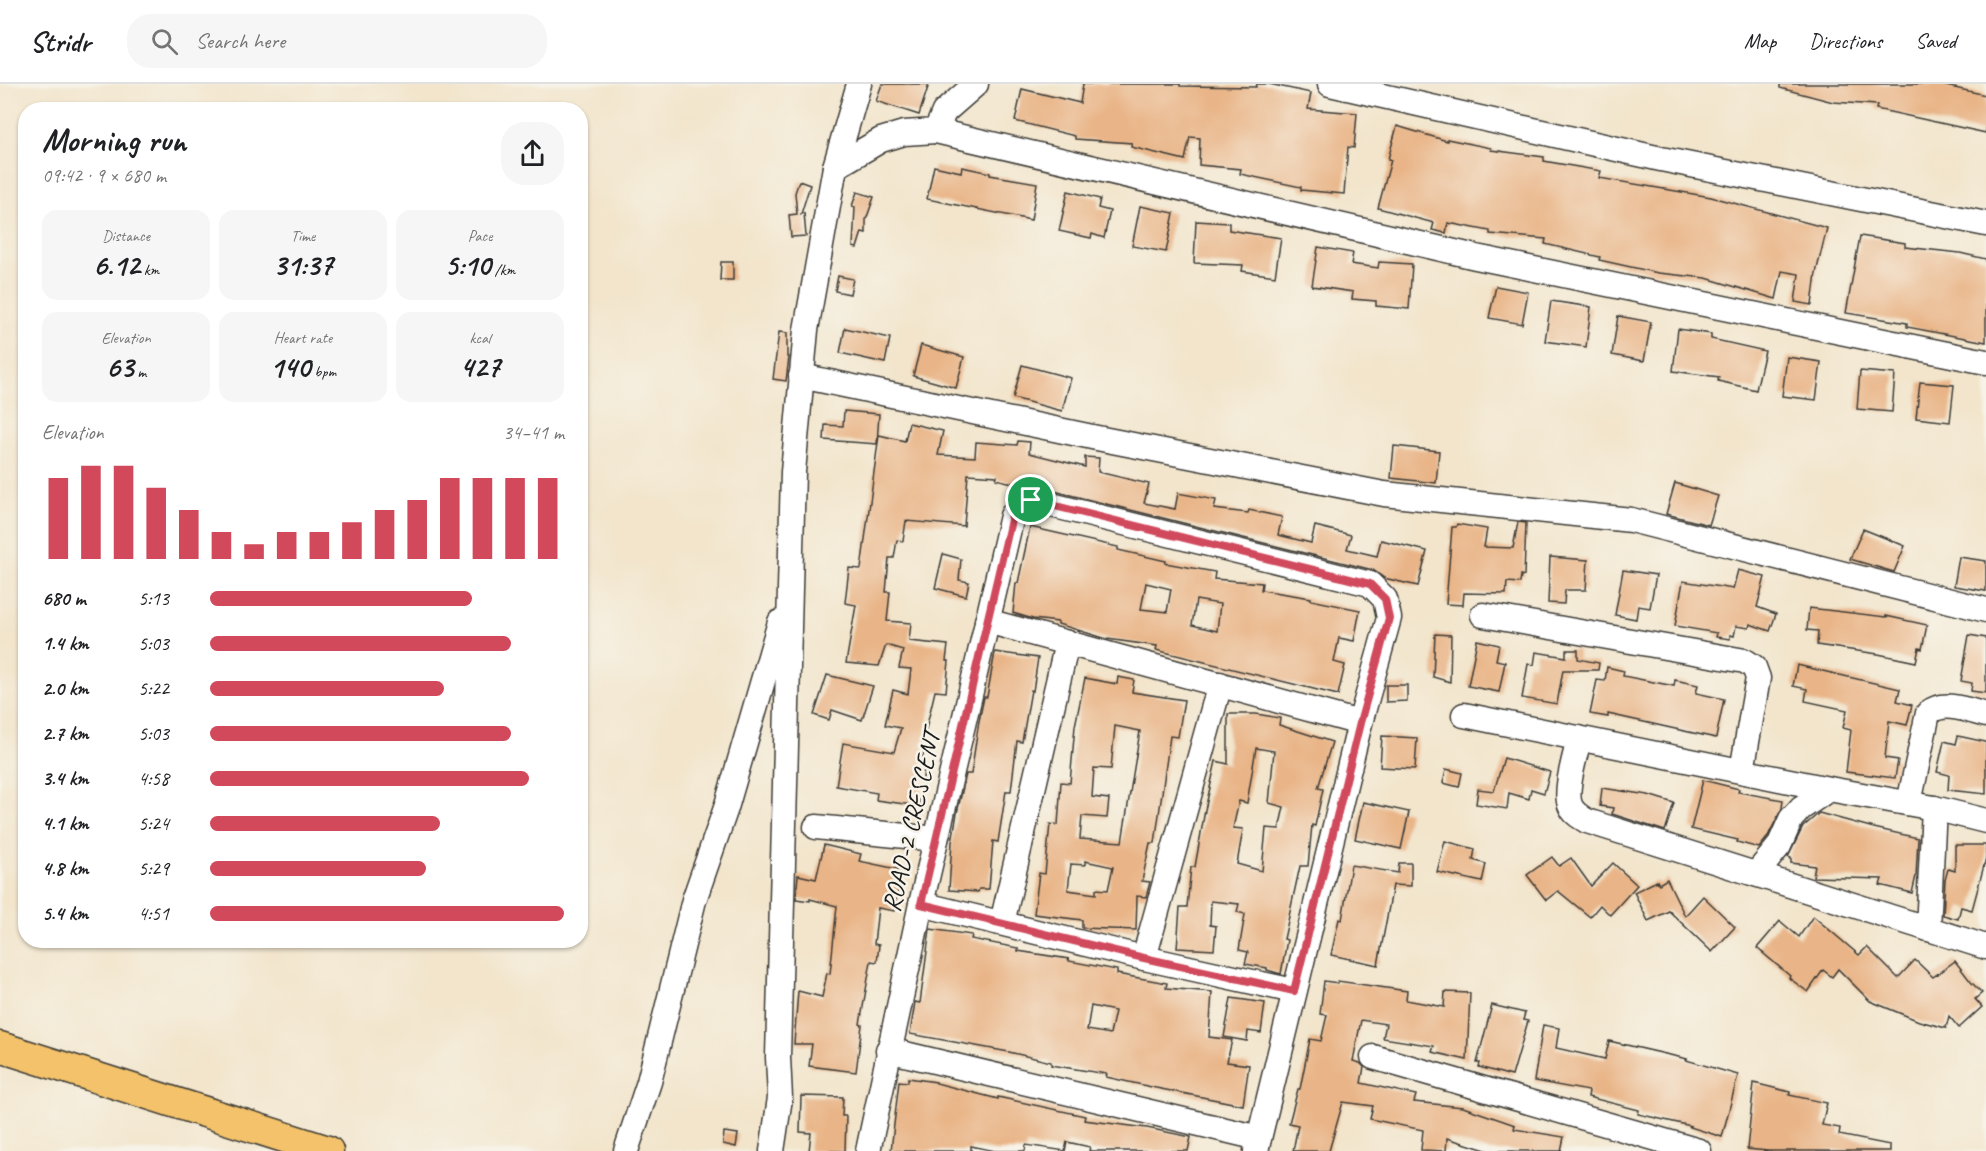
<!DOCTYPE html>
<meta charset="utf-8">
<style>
body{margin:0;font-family:Caveat,sans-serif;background:#f6f6f6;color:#202124;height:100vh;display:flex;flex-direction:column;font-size:22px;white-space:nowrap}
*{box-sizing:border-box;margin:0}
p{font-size:20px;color:#757577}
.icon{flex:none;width:33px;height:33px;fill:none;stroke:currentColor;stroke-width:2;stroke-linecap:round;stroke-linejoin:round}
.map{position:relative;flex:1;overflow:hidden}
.sheet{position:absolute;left:18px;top:18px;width:570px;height:846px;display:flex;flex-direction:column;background:#fff;border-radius:24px;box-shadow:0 2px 4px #0004}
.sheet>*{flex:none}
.pin{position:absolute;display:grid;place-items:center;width:51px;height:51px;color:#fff;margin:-26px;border:3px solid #fff;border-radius:50%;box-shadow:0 2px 6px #0007}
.round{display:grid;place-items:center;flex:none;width:63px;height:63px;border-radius:24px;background:#f6f6f6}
.headline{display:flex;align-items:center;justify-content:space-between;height:102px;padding:0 24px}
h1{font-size:33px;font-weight:700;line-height:45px}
.stats{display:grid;grid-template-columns:repeat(3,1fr);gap:9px;height:102px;padding:6px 24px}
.stats div{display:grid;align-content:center;border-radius:15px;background:#f6f6f6;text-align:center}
.stats b{font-size:30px;font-weight:700}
.stats small{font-size:16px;font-weight:400}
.stats p{font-size:16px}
.chart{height:168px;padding:12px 24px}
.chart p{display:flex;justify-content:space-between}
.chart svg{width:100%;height:108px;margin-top:6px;stroke:#d1495b;stroke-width:6}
ul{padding:0 24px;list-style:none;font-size:20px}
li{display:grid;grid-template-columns:96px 72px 1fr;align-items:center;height:45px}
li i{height:15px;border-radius:8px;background:#d1495b}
header{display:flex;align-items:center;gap:36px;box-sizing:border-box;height:84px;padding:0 30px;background:#fff;border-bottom:2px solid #e0e0e0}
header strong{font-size:28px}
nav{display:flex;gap:33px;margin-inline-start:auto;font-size:21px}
.search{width:420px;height:54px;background:#f6f6f6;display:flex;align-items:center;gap:15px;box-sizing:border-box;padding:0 21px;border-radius:24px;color:#757577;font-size:22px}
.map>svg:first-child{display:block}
.building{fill:#e9b588;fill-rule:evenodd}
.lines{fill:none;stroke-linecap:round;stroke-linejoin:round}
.minor-casing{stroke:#3c3a36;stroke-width:27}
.major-casing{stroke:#3c3a36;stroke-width:33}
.minor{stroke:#fff;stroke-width:24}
.major{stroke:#f3c26a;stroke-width:30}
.route-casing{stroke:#fff;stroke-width:12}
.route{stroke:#d1495b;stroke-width:8}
.labels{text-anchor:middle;stroke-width:5;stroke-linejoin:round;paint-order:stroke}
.street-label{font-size:26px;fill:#1c1c1c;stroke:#f7f3e8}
</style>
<header>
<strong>Stridr</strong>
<div class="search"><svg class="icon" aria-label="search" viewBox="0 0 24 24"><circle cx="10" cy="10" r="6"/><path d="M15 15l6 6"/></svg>Search here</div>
<nav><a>Map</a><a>Directions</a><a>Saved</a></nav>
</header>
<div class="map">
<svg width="1986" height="1067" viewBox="0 0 1986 1067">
<rect width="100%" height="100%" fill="#f7f3e8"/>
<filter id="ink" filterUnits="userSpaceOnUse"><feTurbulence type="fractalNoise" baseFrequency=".0167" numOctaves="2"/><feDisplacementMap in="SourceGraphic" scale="12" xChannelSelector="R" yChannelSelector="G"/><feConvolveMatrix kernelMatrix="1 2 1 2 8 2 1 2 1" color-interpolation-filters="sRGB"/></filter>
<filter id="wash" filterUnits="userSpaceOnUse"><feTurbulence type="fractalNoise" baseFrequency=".008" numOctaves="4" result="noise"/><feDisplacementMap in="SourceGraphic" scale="24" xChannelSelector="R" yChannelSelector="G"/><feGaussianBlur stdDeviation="1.35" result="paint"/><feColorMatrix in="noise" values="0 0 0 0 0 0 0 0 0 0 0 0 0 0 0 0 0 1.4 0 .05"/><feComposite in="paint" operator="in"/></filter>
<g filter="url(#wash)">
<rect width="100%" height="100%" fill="#f2e5cc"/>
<g id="blocks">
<g class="building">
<path d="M882,0H929L919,31L876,17Z"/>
<path d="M1083,0H1180V2L1256,3L1257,0H1269L1311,9L1308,25L1357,29L1354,64L1348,63L1344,110L1301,106V103L1240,90L1241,85L1199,81L1200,54L1190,53L1185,76L1131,63L1132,59L1075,55V52L1015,37L1022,5L1080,19Z"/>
<path d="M1780,0H1937L1986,11V49L1876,25L1877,21L1833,18L1780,4Z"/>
<path d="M1397,42L1447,57V55L1491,64V66L1544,73V77L1601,87L1599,94L1711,113L1827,144L1816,189L1812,221L1795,218L1799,190L1782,187L1776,215L1706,194L1658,189L1599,176L1600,173L1545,160L1546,155L1490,150V147L1448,139L1446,149L1432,146L1434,139L1378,124L1391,76L1388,75Z"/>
<path d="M934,82L961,88L962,83L990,89V91L1037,99L1031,136L927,115Z"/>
<path d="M799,97L810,101L801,130L804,129L806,152L791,153L789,131L797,130L795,109Z"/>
<path d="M1068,107L1100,115L1098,124L1110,127L1104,154L1092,150L1091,154L1059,147Z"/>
<path d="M857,108L874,113L866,136V149L862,148L857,164L853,163L855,123L852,122Z"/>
<path d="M1140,122L1174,129L1166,168L1132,162Z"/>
<path d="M1196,137L1229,139V146L1281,154L1275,192L1242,187L1243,181L1194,179Z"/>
<path d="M1860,152L1905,159V163L1960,169L1986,175V258L1907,243V239L1846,229Z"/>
<path d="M1318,163L1353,169L1351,180L1378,184L1379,178L1412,180L1409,225L1376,222V217L1352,215L1353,208L1312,202Z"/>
<path d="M721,178H733V196H720Z"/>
<path d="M838,192L853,195L850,210L835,207Z"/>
<path d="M1496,202L1528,208L1522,240L1489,234Z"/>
<path d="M1551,217L1591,223L1586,263L1545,257Z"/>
<path d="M1618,232L1651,238L1644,277L1612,271Z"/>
<path d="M845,244L890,254L885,279L840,269Z"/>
<path d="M1678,245L1711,250V255L1765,267L1756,306L1718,297L1719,293L1673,287Z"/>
<path d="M779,248L787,249V273H789L786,297L773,295Z"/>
<path d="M921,261L964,273L956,304L913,292Z"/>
<path d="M1787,273L1821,278L1816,316L1782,312Z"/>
<path d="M1022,281L1071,294L1062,327L1013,314Z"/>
<path d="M1860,287L1895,290L1892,328L1857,325Z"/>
<path d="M1920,298L1954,301L1950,338L1916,334Z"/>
<path d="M844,327L879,330L877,360L824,356L825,341L843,342Z"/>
<path d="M909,339L943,347L938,371L975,373L976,358L1017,361L1018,357L1030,358L1029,369L1085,383V373L1099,374L1098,388L1149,400L1144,419L1175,425L1178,409L1216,416L1214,425L1248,429L1249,426L1282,433L1278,451L1311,459L1315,442L1351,451L1347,465L1377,472L1381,456L1427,467L1418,502L1384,494L1373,486L1034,402L1028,403L996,395L997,392L968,390L964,442L906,437L903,457L897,456L894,474H889L886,508H890L887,537L911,539L909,557L948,561L946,577H949L946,608L935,607L922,662L926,663L921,678L925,679L919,722L876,716L877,709L836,702L843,659L894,668L901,644L885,641L893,606L908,610L911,585L899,584L903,566L886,561L879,582L846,579L856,521L845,519L849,484L861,485L879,351L905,357Z"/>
<path d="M1394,362L1439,367L1436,399L1391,394Z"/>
<path d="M1675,399L1718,412L1709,441L1666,430Z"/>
<path d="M1518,438L1526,439L1524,492L1521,491L1520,499L1507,498L1506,510L1464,509L1463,521L1446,520L1452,443H1456L1457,440L1487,445L1484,463L1513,464Z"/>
<path d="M1030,443L1118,463V466L1166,477L1165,479L1215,488L1214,495L1262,499L1261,506L1311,514V516L1360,526L1354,557L1339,554L1334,578L1345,581L1338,611L1156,566L1157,562L1107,555L1058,540V538L1033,535L1013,529L1016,499H1018ZM1146,499L1171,505L1167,528L1141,525ZM1196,516L1220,520L1217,547L1192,541Z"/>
<path d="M1863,445L1905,462L1894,488L1850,475Z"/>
<path d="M943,470L961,475L959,496L969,498L966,512L935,504Z"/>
<path d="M1550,473L1588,476L1586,506H1565L1564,520L1548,519Z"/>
<path d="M1959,473L1986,477V507L1954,502Z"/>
<path d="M1623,486L1656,491L1650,524L1638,522L1636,535L1615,531Z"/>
<path d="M1738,486L1765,493L1757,523L1776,530L1770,547L1750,540L1749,544L1736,542L1734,552L1730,551V555L1716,553L1717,549L1675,542L1683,497L1733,505Z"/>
<path d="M1809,524L1886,533V532L1927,541L1922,565L1919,564L1916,578L1878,570L1817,561L1818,547L1807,546Z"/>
<path d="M1435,550L1451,551L1450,598L1433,593Z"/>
<path d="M1969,551L1986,554V609L1971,607L1972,599L1961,597Z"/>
<path d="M1477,556L1499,561L1496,576L1505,578L1499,608L1468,602Z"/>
<path d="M1566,566H1578V575L1599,579L1598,586H1563L1557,620L1522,614L1528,580L1534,581L1536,568L1566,573Z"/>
<path d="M995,568L1038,574L1033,607L1031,606L1022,658L1017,657L1011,707H1006L998,758L993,757L989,805H979L978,808L949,806L952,758L957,729L966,690H971L979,637L984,613H987Z"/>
<path d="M1797,581L1900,605L1897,617L1912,621L1907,641L1889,637L1885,674L1898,676L1895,694L1846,688L1851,646L1843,644L1847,626L1805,617L1807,605L1793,602Z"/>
<path d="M1607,583L1624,587L1623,592L1674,602L1675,596L1698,601L1696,609L1724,615L1716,654L1608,630V633L1590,630L1597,596L1605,597Z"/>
<path d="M827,591L873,602L862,636L832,626L829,636L814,631Z"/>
<path d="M1118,593L1134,596L1132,608L1184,616L1178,653L1170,652L1155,759H1150L1142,797L1150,798L1146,813L1137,812L1136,846L1082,844V836L1034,830L1039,789L1045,790L1050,740L1058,741L1061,698L1070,699L1075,642L1085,594L1117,600ZM1115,642L1140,647L1122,758L1080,755L1082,732L1107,734L1109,715L1092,713L1094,684L1111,685ZM1085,777L1113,783L1108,806L1096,805V810L1068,806L1071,780L1085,781Z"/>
<path d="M1386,601H1407V617L1386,618Z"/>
<path d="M1228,630H1256L1280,634L1279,641L1332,658L1318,704L1323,705L1315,742L1312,741L1308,782H1300L1284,855L1287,856L1281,890L1267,886V884L1245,880L1248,868L1239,866L1245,830L1237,828L1239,820L1211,817L1210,841L1216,842L1214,866L1177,864L1180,823H1187L1191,783H1195L1205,726L1216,677L1228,680ZM1256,664L1274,667L1269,719L1284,723L1279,745L1266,744L1262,787L1237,780L1243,745L1233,744L1239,717L1247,719Z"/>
<path d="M1382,652L1417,654L1415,685L1380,683Z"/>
<path d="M1958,652L1986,658V710L1948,706L1949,691L1937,688L1944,657L1956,660Z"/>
<path d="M1504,674L1550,688L1544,709L1531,705L1529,715L1509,709L1507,725L1476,720L1478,705L1494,707Z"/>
<path d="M1446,685L1462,689L1459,703L1443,699Z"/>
<path d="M1703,696L1739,705L1738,708L1783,716L1782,724L1767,754L1759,764L1737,758L1738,756L1691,745Z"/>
<path d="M1602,704L1648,711L1674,719L1665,747L1612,730L1613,724L1600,722Z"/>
<path d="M1363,718L1409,728L1401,765L1355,755Z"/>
<path d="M1819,729L1874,744L1918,754L1916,792L1912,809L1880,801L1882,795L1813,793L1815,782L1791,779V774L1788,773L1803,743Z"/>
<path d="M1445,757L1475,765L1473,776L1486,780L1482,798L1437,788Z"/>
<path d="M824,761L861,770L859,777L902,786L894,827L878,824L874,860L879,861L877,878L871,877L860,940L862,941L856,988L809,982L812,960H794L798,907L822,913L827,889L830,890L837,822L810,815V817L796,815L798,791L816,795Z"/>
<path d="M1955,761H1986V774L1972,826L1961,823L1958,835L1943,831L1945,796L1948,785L1955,787Z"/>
<path d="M1552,773L1559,782L1571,774L1591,802L1613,779L1637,801L1610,831L1600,821L1590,833L1558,807L1546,816L1527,791Z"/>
<path d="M1399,779H1411V802L1393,801L1378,881L1331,871L1339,835L1342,836L1351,781L1398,789Z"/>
<path d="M1667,795L1685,832L1703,812L1735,843L1712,868L1669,827L1648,837L1634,808L1657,797L1659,800Z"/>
<path d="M1813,832L1859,871L1867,863L1898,894L1915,876L1933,893L1955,877L1971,898L1982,909L1975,915L1982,923L1959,944L1949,932L1946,944L1919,937L1870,917L1838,885L1832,893L1823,886L1808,908L1789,894L1790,892L1757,864L1780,837L1799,853Z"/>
<path d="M930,845L972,851L971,855L1018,864V867L1069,875V877L1117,886V890L1167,899L1166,904L1212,908L1209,953L1232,956L1227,978L1249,981L1243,1021L1156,1004L1106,993L1107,990L1051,981V978L1009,968L910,950L915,918L920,919ZM1091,922L1115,927L1110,950L1087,946Z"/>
<path d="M1324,897L1338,899V897L1407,907L1406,916L1444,923L1445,908L1470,909L1467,976L1432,968L1434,962L1383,954L1386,940L1361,936L1353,977L1360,979L1364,983L1361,999L1416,1011L1414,1018L1463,1023L1515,1041L1514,1045L1564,1053L1561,1067H1489L1447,1054L1446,1067L1421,1066L1423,1046L1370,1035L1373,1022L1343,1018L1329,1067H1293L1298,1041L1289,1039L1298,1005H1300L1310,955L1321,957L1327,931L1320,930Z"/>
<path d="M1231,914L1265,919L1261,949L1248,947L1247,957L1224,953Z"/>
<path d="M1492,921L1525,929L1523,936L1528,937L1512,992L1479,983L1480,979H1477Z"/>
<path d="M1543,941L1559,944L1556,964L1605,975L1609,957L1687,975L1686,976L1738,991L1722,1053L1690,1043L1691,1042L1638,1030L1639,1026L1588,1013L1589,1007L1534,997Z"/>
<path d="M908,994L936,998V999L998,1015V1013L1085,1032L1084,1036L1147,1044L1191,1053L1188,1067H1089L1090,1063L1067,1058L1065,1067L1026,1061L1025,1067H995L971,1062V1067H891L899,997L908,998Z"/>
<path d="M1754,999L1790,1008L1789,1011L1827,1019L1822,1041L1840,1044L1839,1051L1890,1061V1067H1768L1747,1065Z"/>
<path d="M801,1012L843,1013L842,1032H846L845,1067H809L811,1049L800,1048Z"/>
<path d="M724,1048L738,1050L736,1063L723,1060Z"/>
</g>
</g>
</g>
<g filter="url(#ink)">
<use href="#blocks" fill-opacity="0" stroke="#3c3a36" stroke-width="1.5"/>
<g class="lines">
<g class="minor-casing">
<g id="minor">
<path d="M1330,0L1661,75L1986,140"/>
<path d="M936,47L1476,173L1986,278"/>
<path d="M835,83L881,56L904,49L936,47L944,28L976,0"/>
<path d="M801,292L1097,354L1384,410L1631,436L1986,526"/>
<path d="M1483,531L1745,577L1754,583L1758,594L1742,687"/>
<path d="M987,537L1360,639"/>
<path d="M1464,631L1829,705L1934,724L1986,737"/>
<path d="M1579,654C1576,671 1564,705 1570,721C1573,729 1580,733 1587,737L1986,863"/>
<path d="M1909,719L1928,629C1944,616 1967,626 1986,631"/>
<path d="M816,743L936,755"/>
<path d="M1756,790L1779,762L1791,735L1801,724L1829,705"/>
<path d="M921,820L1144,874L1294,907"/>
<path d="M1002,839L1067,559"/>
<path d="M1928,845L1934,724"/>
<path d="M1144,874L1220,600"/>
<path d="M888,966L1259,1054"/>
<path d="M1373,973L1699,1067"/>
<path d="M626,1067L649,998L694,816L726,724L780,538"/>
<path d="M772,1067L780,1014L778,973L793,388L806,246L835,83L859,0"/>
<path d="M868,1067L921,820L1012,432L1018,422L1031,416L1370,500L1385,515L1389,534L1360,639L1256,1067"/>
</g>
</g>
<g class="major-casing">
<path id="major" d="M0,963L328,1067"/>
</g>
<use href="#minor" class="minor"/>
<use href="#major" class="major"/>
</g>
</g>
<g class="lines" filter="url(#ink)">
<g class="route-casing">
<path id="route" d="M1031,416L1370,500L1385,515L1389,534L1360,639L1294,907L1144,874L921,820L1012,432L1018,422Z"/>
</g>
<use href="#route" class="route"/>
</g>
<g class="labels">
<g class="street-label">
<text transform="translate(911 737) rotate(-77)" y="9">ROAD-2 CRESCENT</text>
</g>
</g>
</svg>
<div class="pin" style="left:1031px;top:416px;background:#1e9e55"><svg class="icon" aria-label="arrive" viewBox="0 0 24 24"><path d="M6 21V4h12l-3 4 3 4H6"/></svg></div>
<section class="sheet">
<div class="headline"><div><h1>Morning run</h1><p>09:42 · 9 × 680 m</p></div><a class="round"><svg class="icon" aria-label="share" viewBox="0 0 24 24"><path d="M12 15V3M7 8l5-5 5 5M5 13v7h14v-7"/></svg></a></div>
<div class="stats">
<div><p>Distance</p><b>6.12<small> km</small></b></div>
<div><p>Time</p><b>31:37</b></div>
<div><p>Pace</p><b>5:10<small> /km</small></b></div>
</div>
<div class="stats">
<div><p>Elevation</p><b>63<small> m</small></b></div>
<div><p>Heart rate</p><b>140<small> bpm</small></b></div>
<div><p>kcal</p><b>427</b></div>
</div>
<div class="chart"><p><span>Elevation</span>34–41 m</p>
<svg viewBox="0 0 160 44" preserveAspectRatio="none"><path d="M5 44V11M15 44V6M25 44V6M35 44V15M45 44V24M55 44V33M65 44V38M75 44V33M85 44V33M95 44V29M105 44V24M115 44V20M125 44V11M135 44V11M145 44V11M155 44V11"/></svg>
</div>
<ul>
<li><b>680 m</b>5:13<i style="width:74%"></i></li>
<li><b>1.4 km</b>5:03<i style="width:85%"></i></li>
<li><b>2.0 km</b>5:22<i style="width:66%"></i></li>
<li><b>2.7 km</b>5:03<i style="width:85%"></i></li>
<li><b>3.4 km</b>4:58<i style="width:90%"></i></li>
<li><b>4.1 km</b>5:24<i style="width:65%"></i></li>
<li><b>4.8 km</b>5:29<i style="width:61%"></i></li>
<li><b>5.4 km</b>4:51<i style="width:100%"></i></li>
</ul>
</section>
</div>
